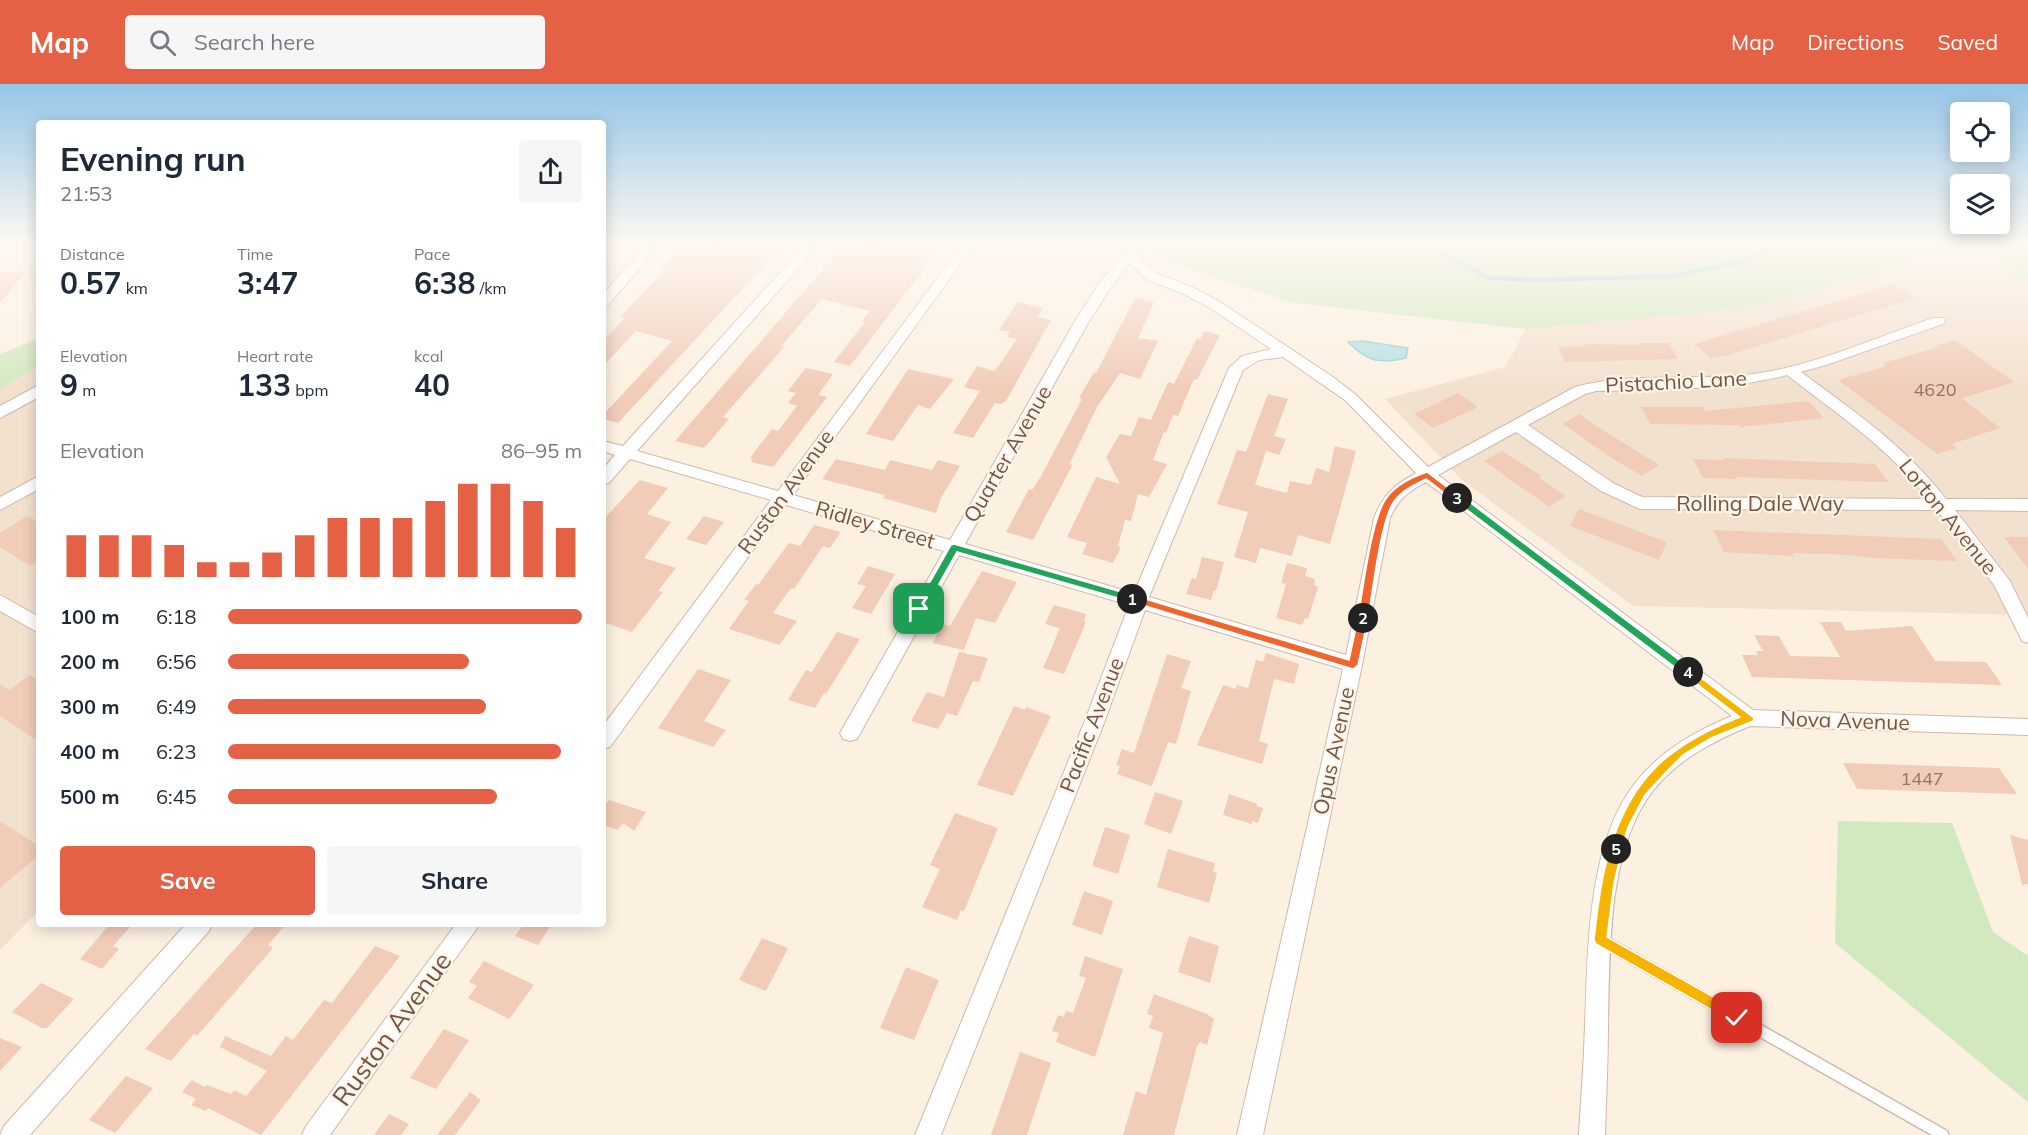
<!DOCTYPE html>
<meta charset="utf-8">
<style>
body{margin:0;font-family:Mulish,sans-serif;background:#f6f6f7;color:#1f2937;height:100vh;display:flex;flex-direction:column;font-size:22px;white-space:nowrap}
*{box-sizing:border-box;margin:0}
p{font-size:20px;color:#747a83}
.icon{flex:none;width:33px;height:33px;fill:none;stroke:currentColor;stroke-width:2;stroke-linecap:round;stroke-linejoin:round}
.map{position:relative;flex:1;overflow:hidden}
.sheet{position:absolute;left:36px;top:36px;width:570px;height:807px;display:flex;flex-direction:column;background:#fff;border-radius:6px;box-shadow:0 3px 15px #0003}
.sheet>*{flex:none}
.fabs{position:absolute;left:1950px;top:18px;display:grid;gap:12px}
.fabs a{display:grid;place-items:center;width:60px;height:60px;border-radius:6px;background:#fff;box-shadow:0 3px 15px #0003;font-size:30px}
.pin{position:absolute;display:grid;place-items:center;width:51px;height:51px;color:#fff;margin:-26px;border-radius:12px;box-shadow:0 3px 9px #0006}
.km{position:absolute;width:30px;height:30px;margin:-15px;border-radius:50%;background:#222;color:#fff;font-size:16px;line-height:30px;text-align:center}
.round{display:grid;place-items:center;flex:none;width:63px;height:63px;border-radius:6px;background:#f6f6f7}
.headline{display:flex;align-items:center;justify-content:space-between;height:102px;padding:0 24px}
h1{font-size:33px;font-weight:700;line-height:45px}
.figures{display:grid;grid-template-columns:repeat(3,1fr);gap:9px;height:102px;padding:6px 24px}
.figures div{display:grid;align-content:center}
.figures b{font-size:30px;font-weight:700}
.figures small{font-size:16px;font-weight:400}
.figures p{font-size:16px}
.chart{height:168px;padding:12px 24px}
.chart p{display:flex;justify-content:space-between}
.chart svg{width:100%;height:108px;margin-top:6px;stroke:#e56146;stroke-width:6}
.button{display:flex;gap:12px;margin-top:auto;padding:12px 24px}
.button a{flex:1;height:69px;border-radius:6px;background:#e56146;color:#fff;font-size:24px;font-weight:700;line-height:69px;text-align:center}
.button a+a{background:#f6f6f7;color:#1f2937}
ul{padding:0 24px;list-style:none;font-size:20px}
li{display:grid;grid-template-columns:96px 72px 1fr;align-items:center;height:45px}
li i{height:15px;border-radius:8px;background:#e56146}
header{display:flex;align-items:center;gap:36px;box-sizing:border-box;height:84px;padding:0 30px;background:#e56146;color:#fff}
header strong{font-size:28px}
nav{display:flex;gap:33px;margin-inline-start:auto;font-size:21px}
.search{width:420px;height:54px;background:#f6f6f7;display:flex;align-items:center;gap:15px;box-sizing:border-box;padding:0 21px;border-radius:6px;color:#747a83;font-size:22px}
.map>svg:first-child{display:block}
.residential{fill:#f3e1cf}
.green{fill:#d2e9c0}
.water{fill:#b6e0e5;stroke:#9cd0d6;stroke-width:1.5}
.lines{fill:none;stroke-linecap:round;stroke-linejoin:round}
.stream{stroke:#9cd0d6;stroke-width:4.5}
.building{fill:#f1ccb9}
.service-casing{stroke:#cfb9ab;stroke-width:14}
.minor-casing{stroke:#cfb9ab;stroke-width:2}
.service{stroke:#fff;stroke-width:11}
.minor{fill:#fff;fill-rule:evenodd}
.split-1{fill:#22a559;stroke:#fff;stroke-width:1.5}
.split-2{fill:#f0652b;stroke:#fff;stroke-width:1.5}
.split-3{fill:#f0652b;stroke:#fff;stroke-width:1.5}
.split-4{fill:#22a559;stroke:#fff;stroke-width:1.5}
.split-5{fill:#f5b400;stroke:#fff;stroke-width:1.5}
.split-6{fill:#f5b400;stroke:#fff;stroke-width:1.5}
.labels{text-anchor:middle;stroke-width:4.5;stroke-linejoin:round;paint-order:stroke}
.number-label{font-size:18px;fill:#927364}
.street-label{font-size:21px;fill:#725548;stroke:#fff4e6}
.near-street-label{font-size:26px;fill:#725548;stroke:#fff4e6}
</style>
<header>
<strong>Map</strong>
<div class="search"><svg class="icon" aria-label="search" viewBox="0 0 24 24"><circle cx="10" cy="10" r="6"/><path d="M15 15l6 6"/></svg>Search here</div>
<nav><a>Map</a><a>Directions</a><a>Saved</a></nav>
</header>
<div class="map">
<svg width="2028" height="1051" viewBox="0 0 2028 1051">
<rect width="100%" height="100%" fill="#fcf0e1"/>
<g class="residential">
<path d="M1974,163L2028,198V531L1633,522L1462,396L1385,315L1505,283L1526,245L1751,224Z"/>
<path d="M39,282V826L0,866V305Z"/>
</g>
<g class="green">
<path d="M1162,160H2028V198L1974,163L1751,224L1526,245L1295,219L1152,173Z"/>
<path d="M39,254V282L0,305V270Z"/>
<path d="M1838,737L1952,739L1993,848L2028,872V1018L1835,859Z"/>
</g>
<path class="water" d="M1363,257L1408,264L1406,274C1380,280 1367,278 1348,258Z"/>
<g class="lines">
<path class="stream" d="M1428,160L1489,194L1538,196L1673,192L1738,179L1786,160"/>
</g>
<g class="building">
<path d="M686,160H702L727,165L732,160H784L618,339L603,335V331L672,257L636,247L603,282V257L625,234L620,233L665,186L660,185Z"/>
<path d="M848,160H863L905,168L912,160H939L922,183L925,184L850,282L834,278L865,238L862,237L870,227L822,215L781,262L784,263L723,333L729,335L704,364L675,357L836,170L839,171Z"/>
<path d="M26,187L0,219V188Z"/>
<path d="M1894,200L1915,214L1725,272L1711,274L1694,260Z"/>
<path d="M1135,214L1154,218L1138,254L1158,257L1140,295L1120,289L1097,323L1069,381L1073,380L1033,456L1006,448L1029,405L1032,406L1041,392L1082,315L1079,314L1094,288L1096,289Z"/>
<path d="M1018,218L1043,224L1037,233L1051,236L1006,317L1001,320L995,319L973,354L953,349L980,307L964,303L977,282L994,287L997,284L1017,255L1007,253L1010,248L999,246Z"/>
<path d="M1204,247L1220,251L1197,296L1194,295L1178,332L1173,331L1166,349L1164,348L1153,376L1167,380L1149,413L1138,410L1131,437L1125,436L1118,462L1121,463L1113,479L1082,470L1087,459L1067,453L1096,393L1120,400L1106,373L1120,350L1131,352L1139,333L1151,336L1168,298L1174,300L1197,254L1200,255Z"/>
<path d="M1955,256L2014,298L1962,314L2000,344L1952,360L1957,364L1937,370L1838,296L1887,282L1883,279L1938,263L1935,262Z"/>
<path d="M1639,259H1669L1678,275L1565,278L1558,263L1586,262L1585,260L1640,261Z"/>
<path d="M806,284L833,290L818,311L827,313L774,382L772,383L751,378L753,375L750,374L772,345L778,347L797,322L788,319L796,309L788,307Z"/>
<path d="M908,285L954,295L930,325L918,321L893,357L866,350Z"/>
<path d="M1458,309L1478,323L1433,344L1414,330Z"/>
<path d="M1268,310L1288,315L1274,352L1286,355L1279,371L1266,367L1255,401L1287,409L1290,397L1311,401L1316,384L1329,388L1335,362L1356,367L1330,460L1298,451L1292,472L1260,464L1256,479L1234,473L1248,428L1217,420L1237,366L1246,368Z"/>
<path d="M1808,317L1824,334L1741,343L1738,341L1650,340L1641,323H1703L1705,327Z"/>
<path d="M1579,330L1595,341L1659,381L1642,392L1613,375L1563,340Z"/>
<path d="M1502,367L1542,392L1539,394L1566,412L1549,423L1484,377Z"/>
<path d="M1724,374L1875,380L1888,398L1735,393L1736,395L1703,394L1693,375L1725,376Z"/>
<path d="M836,375L885,386L890,376L932,386L938,376L960,382L941,414L936,429L883,414L885,411L822,395Z"/>
<path d="M640,396L668,404L647,430L671,438L644,474L676,484L658,507L663,508L632,548L603,538V436Z"/>
<path d="M1579,425L1667,458L1659,476L1570,442Z"/>
<path d="M27,432L39,439V476L30,482L0,463V449Z"/>
<path d="M704,432L724,438L706,461L686,455Z"/>
<path d="M814,441L841,448L830,464L823,462L794,505L791,504L773,529L797,537L779,561L729,545L749,517L744,516L756,500L758,501L789,459L800,462Z"/>
<path d="M1713,446L1941,455L1957,477L1870,474L1850,471L1793,469L1794,472L1724,468Z"/>
<path d="M2004,453H2028V485Z"/>
<path d="M1202,473L1224,478L1216,507L1214,506L1211,516L1186,510L1192,494L1196,495Z"/>
<path d="M1287,479L1307,484L1305,492L1315,495L1314,501L1318,503L1308,535L1305,534L1302,541L1276,534L1286,500L1281,499Z"/>
<path d="M868,482L895,490L871,530L852,524L866,502L857,500Z"/>
<path d="M982,487L1017,498L995,539L976,534L964,566L933,559L941,540L950,542Z"/>
<path d="M1054,521L1086,530L1084,537L1086,538L1064,590L1043,584L1060,544L1045,540Z"/>
<path d="M1820,538H1841L1846,547L1912,542L1935,577L1986,578L2002,601L1752,593L1742,571H1758L1756,567H1763L1754,551L1779,552L1790,572L1840,573Z"/>
<path d="M837,548L860,555L826,610L824,609L815,624L788,616L806,586L812,588Z"/>
<path d="M959,568L988,574L979,598L973,597L957,632L947,629L938,645L911,637L927,608L944,613Z"/>
<path d="M1266,569L1299,580L1294,600L1274,595L1259,657L1268,660L1262,680L1197,661L1223,601L1236,605L1237,601L1248,604L1256,576L1263,578Z"/>
<path d="M1167,570L1191,577L1181,604L1191,607L1176,660L1168,658L1152,702L1117,690L1120,682L1116,681L1122,665L1134,669Z"/>
<path d="M698,585L731,596L704,637L726,646L713,663L658,644Z"/>
<path d="M30,591L39,597V658L0,632V600L9,606Z"/>
<path d="M1014,622L1025,626L1026,623L1051,632L1013,712L977,701Z"/>
<path d="M1843,679L1999,684L2017,710L1857,705Z"/>
<path d="M1155,708L1183,717L1171,750L1144,740Z"/>
<path d="M1229,710L1257,720V722L1263,724L1258,739L1252,737V740L1223,731Z"/>
<path d="M609,716L646,728L634,747L623,739L618,746L603,741V724Z"/>
<path d="M955,729L998,744L964,827L961,826L957,836L922,823L940,785L930,781Z"/>
<path d="M0,737L39,762V771L0,804Z"/>
<path d="M1105,743L1130,751L1118,790L1092,782Z"/>
<path d="M2010,751L2028,756V800L2022,801Z"/>
<path d="M1168,765L1215,779L1213,787L1217,789L1209,819L1157,803Z"/>
<path d="M1084,807L1113,817L1102,851L1072,841Z"/>
<path d="M110,840H133L113,862L119,865L102,885L80,875Z"/>
<path d="M257,840H286L268,861L273,864L197,952L194,950L171,977L145,965Z"/>
<path d="M524,840H552L538,861L515,852Z"/>
<path d="M1189,852L1219,862L1210,899L1178,888Z"/>
<path d="M762,854L788,864L766,907L739,896Z"/>
<path d="M375,862L400,872L261,1051L208,1024L206,1027L191,1021L196,1015L182,1008L192,996L205,1003L207,1001L231,1010L234,1006L246,1012L267,987L220,963L225,952L271,972L286,952L293,956L324,916L332,919Z"/>
<path d="M1085,872L1123,885L1095,973L1056,958L1059,949L1052,947L1058,931L1064,933L1066,927L1073,929L1086,894L1079,892Z"/>
<path d="M484,877L534,901L509,935L468,914L477,902L469,898Z"/>
<path d="M906,883L939,896L914,956L880,944Z"/>
<path d="M41,899L74,915L47,944H42L12,928Z"/>
<path d="M1154,910L1207,930L1214,935L1207,961L1200,958L1197,962L1174,1051H1123L1136,1007L1146,1011L1163,949L1149,944L1153,932L1147,930Z"/>
<path d="M444,945L469,956L436,1005L410,994Z"/>
<path d="M0,954L22,963L0,987Z"/>
<path d="M1020,968L1051,979L1027,1051H991Z"/>
<path d="M126,992L153,1004L115,1049L89,1036Z"/>
<path d="M470,1008L481,1016L455,1051H437Z"/>
<path d="M389,1030L409,1040L401,1051H374Z"/>
</g>
<g class="lines">
<g class="service-casing">
<path id="service" d="M1601,856L1943,1051"/>
</g>
<g class="minor-casing">
<g id="minor">
<path d="M647,160H661L608,221L603,222V210Z"/>
<path d="M806,160H820L637,367L778,407L963,160H975L793,411L950,456L1074,239L1098,201L1131,160H1143L1140,174L1156,189L1194,204L1220,218L1333,293L1356,311L1428,383L1575,303C1628,288 1696,297 1753,290C1814,282 1875,254 1933,234H1943L1945,237L1943,240L1826,281L1801,288C1855,328 1904,361 1946,415H2028V427L1955,426L2010,497L2028,534V559L2022,557L1994,501L1937,426L1640,425L1601,407L1516,348L1438,391L1753,626L2028,635V651L1750,642C1711,658 1671,679 1647,715C1607,776 1610,871 1608,942C1608,978 1606,1015 1605,1051H1579C1581,1014 1584,978 1585,941C1588,866 1587,761 1635,699C1660,667 1695,647 1732,632L1426,398C1408,408 1398,415 1390,434L1362,581L1263,1051H1237L1343,585L1145,526L1104,639L941,1051H915L1084,639L1129,521L959,471L857,655L850,657L843,655L840,649L944,467L786,421L610,663L603,665V642L771,416L630,375L609,399L603,401V385L615,371L603,367V357L623,362ZM1130,179L1146,195L1184,210L1210,224L1271,265L1242,272L1229,284L1134,509L965,460L1088,239L1109,206ZM1283,273L1346,317L1416,389C1394,401 1383,411 1374,434L1346,571L1149,513L1243,286L1259,276ZM1787,291C1836,329 1890,365 1928,415L1642,413L1613,399L1528,341L1585,310L1596,307C1660,305 1725,307 1787,291Z"/>
<path d="M39,301V313L0,334V322Z"/>
<path d="M39,392V405L0,426V413Z"/>
<path d="M0,511L39,533V549L0,527Z"/>
<path d="M186,840H212L209,847L30,1051H0L4,1042Z"/>
<path d="M456,840H480L330,1051H302L306,1042Z"/>
</g>
</g>
<use href="#service" class="service"/>
<use href="#minor" class="minor"/>
</g>
<linearGradient id="sky" x2="0" y2="1"><stop stop-color="#94c6e7"/><stop offset="0.52" stop-color="#fef8f2"/><stop offset="1" stop-color="#fef8f2" stop-opacity="0"/></linearGradient>
<rect width="2028" height="307" fill="url(#sky)"/>
<path class="split-1" d="M954,460L1132,511L1137,515L1132,518L957,468L923,528H916V523L951,461Z"/>
<path class="split-2" d="M1132,511L1349,576L1358,534L1363,530L1368,534L1358,581L1353,585L1129,517L1127,515Z"/>
<path class="split-3" d="M1427,388L1461,414L1454,416L1426,395C1414,401 1400,407 1393,419C1380,440 1373,507 1368,534L1366,536H1359L1358,534C1363,505 1371,439 1385,416C1394,402 1412,393 1427,388Z"/>
<path class="split-4" d="M1454,411H1460L1691,585V590H1684L1454,416Z"/>
<path class="split-5" d="M1688,584L1754,634L1753,637L1711,654L1684,670L1666,688L1645,711L1628,743L1620,769H1612L1610,765C1632,692 1671,660 1740,633L1684,590V585Z"/>
<path class="split-6" d="M1616,760L1622,765L1614,799L1607,853L1742,929L1744,934L1742,938L1737,940L1733,938L1596,860L1594,856C1596,839 1603,766 1616,760Z"/>
<g class="labels">
<g class="number-label">
<text x="1935" y="312">4620</text>
<text x="1922" y="701">1447</text>
</g>
<g class="street-label">
<text transform="translate(1676 298) rotate(-3)" y="7">Pistachio Lane</text>
<text transform="translate(1008 370) rotate(-60)" y="7">Quarter Avenue</text>
<text transform="translate(786 408) rotate(-54)" y="7">Ruston Avenue</text>
<text x="1760" y="427">Rolling Dale Way</text>
<text transform="translate(1948 433) rotate(51)" y="7">Lorton Avenue</text>
<text transform="translate(875 441) rotate(16)" y="7">Ridley Street</text>
<text transform="translate(1845 637) rotate(2)" y="7">Nova Avenue</text>
<text transform="translate(1092 641) rotate(-69)" y="7">Pacific Avenue</text>
<text transform="translate(1334 667) rotate(-78)" y="7">Opus Avenue</text>
</g>
<g class="near-street-label">
<text transform="translate(392 945) rotate(-54)" y="9">Ruston Avenue</text>
</g>
</g>
</svg>
<div class="fabs">
<a><svg class="icon" aria-label="locate" viewBox="0 0 24 24"><circle cx="12" cy="12" r="6"/><path d="M12 2v4M12 18v4M2 12h4M18 12h4"/></svg></a>
<a><svg class="icon" aria-label="layers" viewBox="0 0 24 24"><path d="M12 4l9 5-9 5-9-5zM3 14l9 5 9-5"/></svg></a>
</div>
<div class="pin" style="left:919px;top:525px;background:#1e9e55"><svg class="icon" aria-label="arrive" viewBox="0 0 24 24"><path d="M6 21V4h12l-3 4 3 4H6"/></svg></div>
<div class="pin" style="left:1737px;top:934px;background:#d93025"><svg class="icon" aria-label="check" viewBox="0 0 24 24"><path d="M5 12l5 5 9-10"/></svg></div>
<b class="km" style="left:1132px;top:515px">1</b>
<b class="km" style="left:1363px;top:534px">2</b>
<b class="km" style="left:1457px;top:414px">3</b>
<b class="km" style="left:1688px;top:588px">4</b>
<b class="km" style="left:1616px;top:765px">5</b>
<section class="sheet">
<div class="headline"><div><h1>Evening run</h1><p>21:53</p></div><a class="round"><svg class="icon" aria-label="share" viewBox="0 0 24 24"><path d="M12 15V3M7 8l5-5 5 5M5 13v7h14v-7"/></svg></a></div>
<div class="figures">
<div><p>Distance</p><b>0.57<small> km</small></b></div>
<div><p>Time</p><b>3:47</b></div>
<div><p>Pace</p><b>6:38<small> /km</small></b></div>
</div>
<div class="figures">
<div><p>Elevation</p><b>9<small> m</small></b></div>
<div><p>Heart rate</p><b>133<small> bpm</small></b></div>
<div><p>kcal</p><b>40</b></div>
</div>
<div class="chart"><p><span>Elevation</span>86–95 m</p>
<svg viewBox="0 0 160 44" preserveAspectRatio="none"><path d="M5 44V27M15 44V27M25 44V27M35 44V31M45 44V38M55 44V38M65 44V34M75 44V27M85 44V20M95 44V20M105 44V20M115 44V13M125 44V6M135 44V6M145 44V13M155 44V24"/></svg>
</div>
<ul>
<li><b>100 m</b>6:18<i style="width:100%"></i></li>
<li><b>200 m</b>6:56<i style="width:68%"></i></li>
<li><b>300 m</b>6:49<i style="width:73%"></i></li>
<li><b>400 m</b>6:23<i style="width:94%"></i></li>
<li><b>500 m</b>6:45<i style="width:76%"></i></li>
</ul>
<div class="button"><a>Save</a><a>Share</a></div>
</section>
</div>
